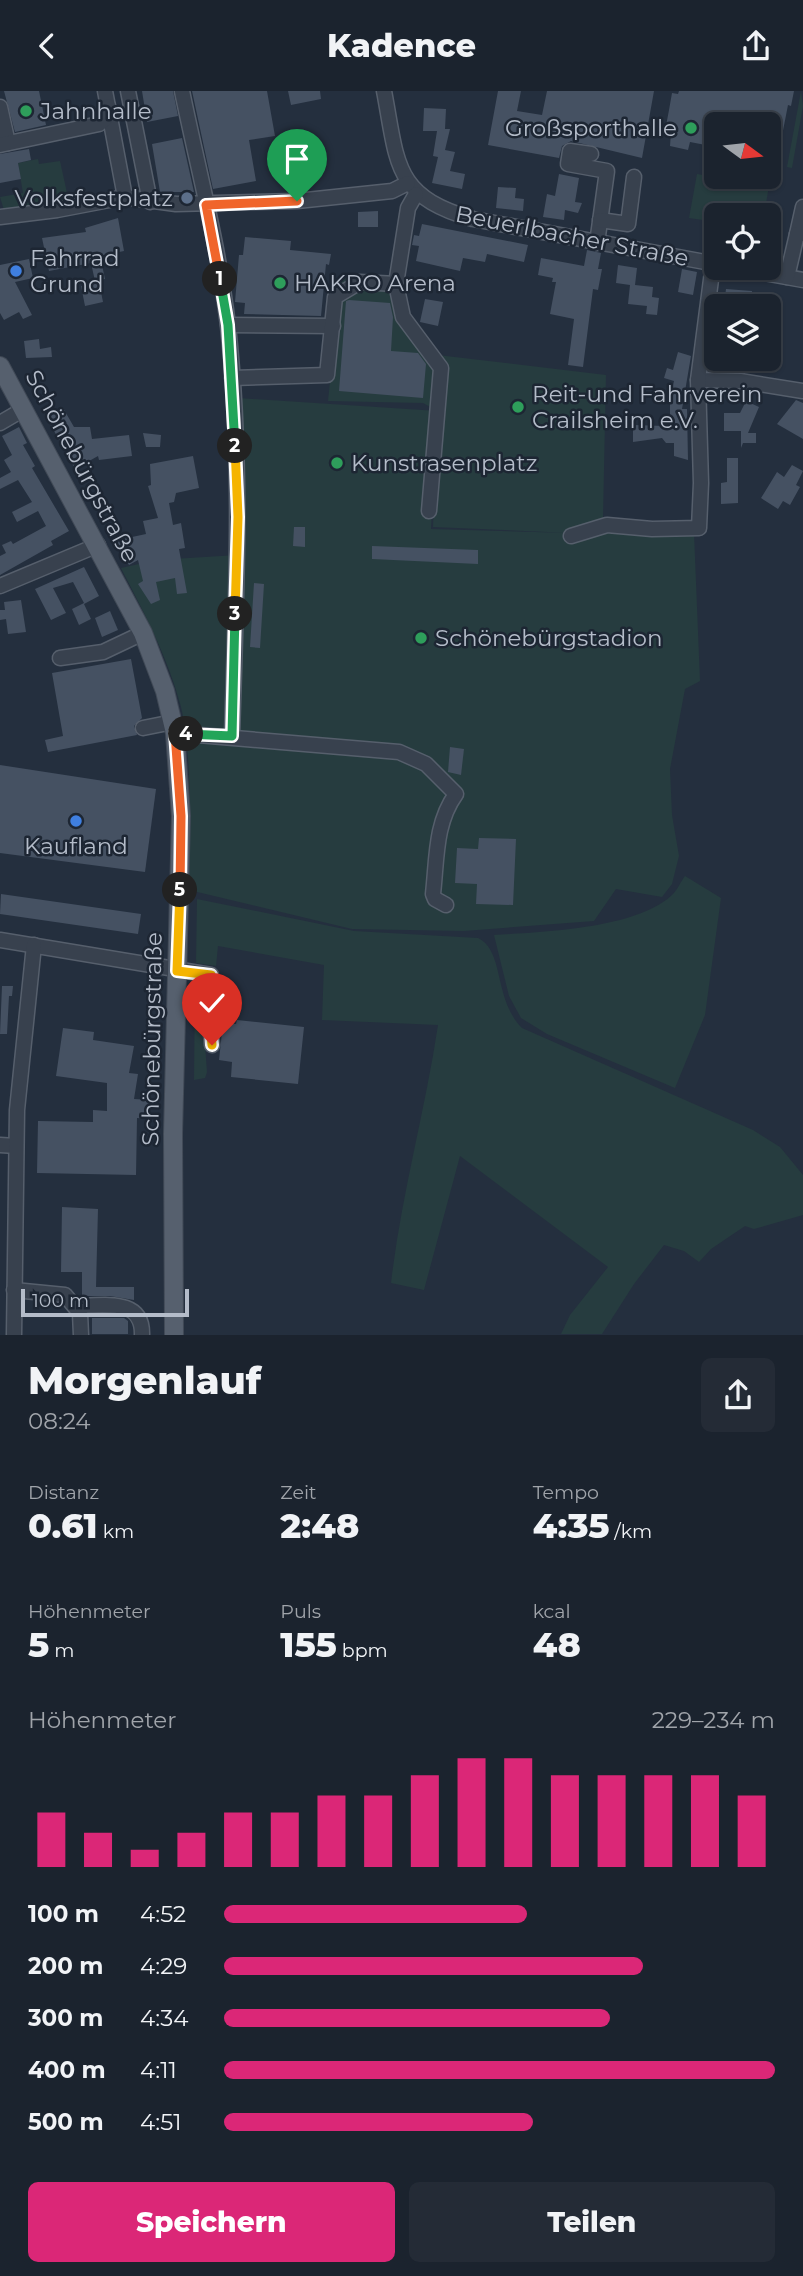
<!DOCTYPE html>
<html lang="de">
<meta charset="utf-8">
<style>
body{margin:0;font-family:Montserrat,sans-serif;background:#242b36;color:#f1f3f6;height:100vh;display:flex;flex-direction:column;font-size:26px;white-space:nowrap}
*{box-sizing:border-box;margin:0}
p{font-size:23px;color:#a0a4aa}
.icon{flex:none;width:38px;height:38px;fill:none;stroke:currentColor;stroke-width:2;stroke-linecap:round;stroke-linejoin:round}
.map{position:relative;height:1244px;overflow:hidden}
.sheet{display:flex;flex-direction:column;background:#1b232e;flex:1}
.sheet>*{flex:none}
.needle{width:46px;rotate:105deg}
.tools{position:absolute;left:704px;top:21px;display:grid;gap:14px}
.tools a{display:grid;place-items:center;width:77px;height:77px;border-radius:10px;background:#1b232e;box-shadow:0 2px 5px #0004,0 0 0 2px #39404a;font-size:35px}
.scale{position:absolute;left:21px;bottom:18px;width:168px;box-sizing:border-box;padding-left:7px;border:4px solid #b4bcc9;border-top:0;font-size:19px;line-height:24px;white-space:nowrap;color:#b4bcc9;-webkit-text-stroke:5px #1d2633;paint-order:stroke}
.pin{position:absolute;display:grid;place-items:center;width:60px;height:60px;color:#fff;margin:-72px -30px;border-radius:50% 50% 50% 0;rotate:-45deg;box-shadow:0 0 7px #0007}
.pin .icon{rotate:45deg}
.km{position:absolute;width:35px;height:35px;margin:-18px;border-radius:50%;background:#222;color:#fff;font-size:19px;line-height:35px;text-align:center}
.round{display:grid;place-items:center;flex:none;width:74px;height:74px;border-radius:10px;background:#242b36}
.overview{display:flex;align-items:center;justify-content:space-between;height:119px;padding:0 28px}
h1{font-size:38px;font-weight:800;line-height:52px}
.stats{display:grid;grid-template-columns:repeat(3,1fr);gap:10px;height:119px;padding:7px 28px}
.stats div{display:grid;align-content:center}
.stats b{font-size:35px;font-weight:800}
.stats small{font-size:19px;font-weight:400}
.stats p{font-size:19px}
.chart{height:196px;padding:14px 28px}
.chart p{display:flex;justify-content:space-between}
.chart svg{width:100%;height:126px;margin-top:7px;stroke:#db2777;stroke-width:6}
.primary-button{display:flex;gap:14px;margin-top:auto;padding:14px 28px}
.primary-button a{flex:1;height:80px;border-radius:10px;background:#db2777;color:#fff;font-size:28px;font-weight:800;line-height:80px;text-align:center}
.primary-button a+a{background:#242b36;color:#f1f3f6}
ul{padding:0 28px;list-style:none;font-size:23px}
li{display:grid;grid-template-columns:112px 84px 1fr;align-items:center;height:52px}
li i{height:18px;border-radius:9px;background:#db2777}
header{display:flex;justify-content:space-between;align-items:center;height:91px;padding:0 28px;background:#1b232e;font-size:32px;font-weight:800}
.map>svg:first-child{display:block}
.green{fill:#263c3f;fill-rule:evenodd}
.building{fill:#455162}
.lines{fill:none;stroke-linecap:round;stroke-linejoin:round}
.minor-casing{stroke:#565f6c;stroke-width:17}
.major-casing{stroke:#414a57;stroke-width:20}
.minor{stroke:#38414e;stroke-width:14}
.major{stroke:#56606e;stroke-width:18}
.split-1-casing{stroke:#fff;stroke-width:14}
.split-2-casing{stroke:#fff;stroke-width:14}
.split-3-casing{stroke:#fff;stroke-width:14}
.split-4-casing{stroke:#fff;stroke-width:14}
.split-5-casing{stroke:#fff;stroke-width:14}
.split-6-casing{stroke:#fff;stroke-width:14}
.split-1{stroke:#f0652b;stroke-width:9}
.split-2{stroke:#22a559;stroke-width:9}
.split-3{stroke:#f5b400;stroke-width:9}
.split-4{stroke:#22a559;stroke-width:9}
.split-5{stroke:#f0652b;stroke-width:9}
.split-6{stroke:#f5b400;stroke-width:9}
.leisure-dot{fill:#2e9e5b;stroke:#1d2633;stroke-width:2.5}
.service-dot{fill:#5c6f8a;stroke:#1d2633;stroke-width:2.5}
.shop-dot{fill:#3f7fe0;stroke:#1d2633;stroke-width:2.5}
.labels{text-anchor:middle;stroke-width:5;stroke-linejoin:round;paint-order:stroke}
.poi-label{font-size:23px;fill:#b4bcc9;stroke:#1d2633;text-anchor:start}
.street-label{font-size:23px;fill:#b4bcc9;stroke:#1d2633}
</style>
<header><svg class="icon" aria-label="back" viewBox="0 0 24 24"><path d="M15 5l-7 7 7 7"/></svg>Kadence<svg class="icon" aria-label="share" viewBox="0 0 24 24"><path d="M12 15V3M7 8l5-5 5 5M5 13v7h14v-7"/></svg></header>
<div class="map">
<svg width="803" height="1244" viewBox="0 0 803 1244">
<rect width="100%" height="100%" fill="#242f3e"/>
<g class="green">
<path d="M801,0L803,15L792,77L787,76Z"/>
<path d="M38,68L39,73L60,70L69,111L4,119L0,106L23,102L18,72Z"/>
<path d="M697,83L769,95L764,124H716V131L689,127Z"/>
<path d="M341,184L403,193L398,207L429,263L606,284L603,427L581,437L694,442L700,590L685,598L670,678L672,724L679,765L672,793L662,806L616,798L594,830L464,840L352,838L189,799C189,747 193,665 181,616C168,566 144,522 121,477L157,469L237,464L238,307L438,320L423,312L328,310ZM437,334L433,436L570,442L431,438Z"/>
<path d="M685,785L721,807L705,924L675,997L547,943L521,927L509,905L494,844C541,841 638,838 673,803C678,798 681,790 685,785Z"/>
<path d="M197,808L354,840L478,847C505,860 493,908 522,937L753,1039L780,1056L803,1084V1124L754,1138L745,1135L711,1158L699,1171L684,1160L664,1154L634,1193L602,1243H561L570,1224L608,1176L460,1065L424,1199L391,1192C401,1105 425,1021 438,934L322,929L324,874L218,855L216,875L196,872Z"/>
<path d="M195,887L207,895L204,939L207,981L205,987L194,989Z"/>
</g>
<g class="building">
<path d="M4,0H39L46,34L15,41Z"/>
<path d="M142,0H173L178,25L147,31Z"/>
<path d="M192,0H267L275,45L249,49L256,90L213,98Z"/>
<path d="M288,0H320L321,8L291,14Z"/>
<path d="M498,0H521L517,20L542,24L547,0H654L642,67L571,50L562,55L559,67L488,54Z"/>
<path d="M679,0H794L791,15L788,14L779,60L768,59V33H716V56L690,51L688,59L670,55L671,41L665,40L669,19L672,2L678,3Z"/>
<path d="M424,17L446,18L445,38H450L445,59L455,61L450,80L465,83L462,98L432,92L438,66L433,65L437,40H423Z"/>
<path d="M182,47L194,101H160L152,53Z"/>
<path d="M29,58L31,69L18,72L21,88L0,92V63Z"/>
<path d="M559,83L579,87L575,111L582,112L578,122L565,119L564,129L543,126L547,103L555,105Z"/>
<path d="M498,96L516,97L515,107L524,108L523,120L496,117Z"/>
<path d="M378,120V136H358V121Z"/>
<path d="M118,127L124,160L100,165L105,188L95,190L91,172L49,180L42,147L86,141L85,137Z"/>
<path d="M422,133L528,154L524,171L487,163L485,171L463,167L460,180L416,170L419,155L412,154L414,144L419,145Z"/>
<path d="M245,146L291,150L290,159L331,163L329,174L326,173L321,225L244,223L245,212L235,211L239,164H243Z"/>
<path d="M587,159L601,162L598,178H602L598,199L593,198L583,276L568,274L574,228L550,223L556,191H552L553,187L538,184L541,167L584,175Z"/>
<path d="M29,168L33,187L15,191L32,224L23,228L19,221L4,229L0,222V174Z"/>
<path d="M618,174L637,177L635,194L653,196L652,206L659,207L657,224L646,223L647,215L628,213L630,194L616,192Z"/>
<path d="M682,178L697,181L693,204L678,201Z"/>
<path d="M99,191L103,211L85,215L81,195Z"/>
<path d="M726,198L752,200L751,215H724Z"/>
<path d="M425,208L443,211L438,235L420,231Z"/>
<path d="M349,209L390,212L393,226L391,260L418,262L426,273L423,307L339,300L346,210Z"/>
<path d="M39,248L40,258L51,256L52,266L26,267L24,250Z"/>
<path d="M678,261L691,265L682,318H687L688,369L674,365V352H666L662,347L633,351V334L664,335L670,329V308L674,290L664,287L667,277L673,279Z"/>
<path d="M717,268H750L749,279L716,277Z"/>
<path d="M796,309L803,312V348L777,333Z"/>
<path d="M746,310L759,316L748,342H756V352H743L741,357V340H724V322H740Z"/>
<path d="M63,317L74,336H90L92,348L129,344L132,365L99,369L98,365L75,378L47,327Z"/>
<path d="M19,336L27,352L23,354L35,375L32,377L69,440L51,450L53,454L0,484V465L6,462L2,454L11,450L13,453L46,435L38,420L17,431L12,421L32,411L18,389L0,398V387L11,381L4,369L12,364L2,345Z"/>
<path d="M143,342L161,344L160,356H146Z"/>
<path d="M193,365L199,397L176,402L174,411L169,412L173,434L181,432L185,457L179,458L187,502L177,503L175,487L156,491L160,509L151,513L138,493L143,490L138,469L129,474L116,453L118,449L146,443L143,430L158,427L148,395L151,394L150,373Z"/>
<path d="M727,367H738V412L721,413V392L727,391Z"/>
<path d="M792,374L803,380L796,394L800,396L790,414L783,410L778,418L761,407L777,381L784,386Z"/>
<path d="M294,436H305V456L293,455Z"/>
<path d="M372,455L478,459V473L372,468Z"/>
<path d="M84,476L99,505L84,513L91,528L79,534L72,518L84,512L73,491L53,497L66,522L51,529L35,498Z"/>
<path d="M254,492L264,493L260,557L250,556Z"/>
<path d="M21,509L26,541L8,543L6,528L0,529V519H5L4,511Z"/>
<path d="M110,520L118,539L102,546L95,527Z"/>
<path d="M131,568L142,627L134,635L137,644L48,661L45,649L63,645L52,582Z"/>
<path d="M450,656L464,658L461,684L448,681Z"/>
<path d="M0,674L156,698L145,781L0,762Z"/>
<path d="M479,747L516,748L513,814L476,813L477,793L455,792L457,757L478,758Z"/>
<path d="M1,803L141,823L138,843L0,823Z"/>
<path d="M2,895H13L12,905H9L7,943H0Z"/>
<path d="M237,929L304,936L298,993L231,986L232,971L219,969L223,932L236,933Z"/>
<path d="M63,937L94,941L93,949L134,955L129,982L138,983L134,1008L150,1009V1028L137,1027L136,1084L37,1082L38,1030L93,1031V1019L107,1020V992L56,985Z"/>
<path d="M62,1116L98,1118L96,1196H134V1209L110,1205H82V1181H61Z"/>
<path d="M92,1227H124L128,1230V1243H92Z"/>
</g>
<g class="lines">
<g class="minor-casing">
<g id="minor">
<path d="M105,0L125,106"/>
<path d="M128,0L150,111"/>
<path d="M182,0C198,78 219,156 228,235C243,372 236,509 232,645"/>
<path d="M384,0C398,73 393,105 473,128L716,173"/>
<path d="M0,16L8,52"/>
<path d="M0,54L99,33L105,28L108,15"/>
<path d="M591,63L570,60L568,73L607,80L597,152"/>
<path d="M416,103L408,117L396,193L403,226L441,277L429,420"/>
<path d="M0,126L57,119L125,106L176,113L297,110L392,100L408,92"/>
<path d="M600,129L628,133L634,86"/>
<path d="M797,143L803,116"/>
<path d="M736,177L803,189"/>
<path d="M787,186L797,143H803"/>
<path d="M228,234L333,235"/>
<path d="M232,287L327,284L335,206L360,191L396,193"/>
<path d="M698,289L740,290L803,300"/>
<path d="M0,332L24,318"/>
<path d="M571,445L607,434L652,438L699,437L701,392L698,289L713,173"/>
<path d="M0,495L98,454"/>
<path d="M60,567L103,561L143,542"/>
<path d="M143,637L173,631"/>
<path d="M175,642L399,661L426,673L456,703C435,732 437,767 433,803L435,808L446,814"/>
<path d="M0,849L211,884L209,920L212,954"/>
<path d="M0,1054L16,1055"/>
<path d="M14,1199L65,1204L80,1222L81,1244"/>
<path d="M76,1215C104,1215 143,1206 142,1244"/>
<path d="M14,1244L17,1019L34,854"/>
</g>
</g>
<g class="major-casing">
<path id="major" d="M0,275L143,542L165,600L175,642L181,725L173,1043L174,1244"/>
</g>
<use href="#minor" class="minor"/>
<use href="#major" class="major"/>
</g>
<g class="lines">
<g class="split-1-casing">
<path id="split-1" d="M220,188L206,114L297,110"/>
</g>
<g class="split-2-casing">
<path id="split-2" d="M220,188L228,234L235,355"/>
</g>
<g class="split-3-casing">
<path id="split-3" d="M235,355L238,426L235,523"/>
</g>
<g class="split-4-casing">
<path id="split-4" d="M186,643L232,645L235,523"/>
</g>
<g class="split-5-casing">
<path id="split-5" d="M180,799L181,725L175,642L186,643"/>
</g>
<g class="split-6-casing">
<path id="split-6" d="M180,799L177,880L211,884L209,920L212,954"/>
</g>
<use href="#split-1" class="split-1"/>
<use href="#split-2" class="split-2"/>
<use href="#split-3" class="split-3"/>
<use href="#split-4" class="split-4"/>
<use href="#split-5" class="split-5"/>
<use href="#split-6" class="split-6"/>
</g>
<g class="leisure-dot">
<circle cx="26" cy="20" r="7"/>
<circle cx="691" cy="37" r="7"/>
<circle cx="280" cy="192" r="7"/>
<circle cx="518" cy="316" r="7"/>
<circle cx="337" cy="372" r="7"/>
<circle cx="421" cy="547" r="7"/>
</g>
<circle class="service-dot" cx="187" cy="107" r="7"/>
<g class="shop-dot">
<circle cx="16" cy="180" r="7"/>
<circle cx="76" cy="730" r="7"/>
</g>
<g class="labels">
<g class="poi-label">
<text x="40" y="28">Jahnhalle</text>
<text x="677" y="45" text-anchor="end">Großsporthalle</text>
<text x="173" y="115" text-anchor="end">Volksfestplatz</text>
<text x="30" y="175">Fahrrad<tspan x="30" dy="26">Grund</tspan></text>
<text x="294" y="200">HAKRO Arena</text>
<text x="532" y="311">Reit-und Fahrverein<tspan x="532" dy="26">Crailsheim e.V.</tspan></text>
<text x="351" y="380">Kunstrasenplatz</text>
<text x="435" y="555">Schönebürgstadion</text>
<text x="76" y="763" text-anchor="middle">Kaufland</text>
</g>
<g class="street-label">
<text transform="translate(572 145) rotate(11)" y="8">Beuerlbacher Straße</text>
<text transform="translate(82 375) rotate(62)" y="8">Schönebürgstraße</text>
<text transform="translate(152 948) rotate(-89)" y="8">Schönebürgstraße</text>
</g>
</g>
</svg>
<div class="tools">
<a><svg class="needle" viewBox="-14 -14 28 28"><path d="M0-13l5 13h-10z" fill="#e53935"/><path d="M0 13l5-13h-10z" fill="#a0a4aa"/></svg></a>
<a><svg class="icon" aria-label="locate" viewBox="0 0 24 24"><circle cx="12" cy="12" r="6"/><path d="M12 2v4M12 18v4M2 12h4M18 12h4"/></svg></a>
<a><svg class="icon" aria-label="layers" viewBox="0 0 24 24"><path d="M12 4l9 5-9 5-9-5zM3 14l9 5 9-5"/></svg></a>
</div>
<div class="scale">100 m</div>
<div class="pin" style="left:297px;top:110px;background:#1e9e55"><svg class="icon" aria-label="arrive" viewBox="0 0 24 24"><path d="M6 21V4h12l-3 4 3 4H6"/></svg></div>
<div class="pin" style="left:212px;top:954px;background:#d93025"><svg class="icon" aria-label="check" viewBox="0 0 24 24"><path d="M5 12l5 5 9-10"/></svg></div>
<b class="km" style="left:220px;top:188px">1</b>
<b class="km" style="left:235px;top:355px">2</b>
<b class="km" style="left:235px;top:523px">3</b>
<b class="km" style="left:186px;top:643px">4</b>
<b class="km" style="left:180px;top:799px">5</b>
</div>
<section class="sheet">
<div class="overview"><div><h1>Morgenlauf</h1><p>08:24</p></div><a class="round"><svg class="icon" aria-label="share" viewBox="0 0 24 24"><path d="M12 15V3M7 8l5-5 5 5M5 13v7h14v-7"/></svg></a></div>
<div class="stats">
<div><p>Distanz</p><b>0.61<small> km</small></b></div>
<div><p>Zeit</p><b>2:48</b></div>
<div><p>Tempo</p><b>4:35<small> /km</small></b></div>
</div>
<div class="stats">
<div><p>Höhenmeter</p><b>5<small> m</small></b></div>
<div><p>Puls</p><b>155<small> bpm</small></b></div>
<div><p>kcal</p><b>48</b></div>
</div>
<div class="chart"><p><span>Höhenmeter</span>229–234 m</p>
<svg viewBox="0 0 160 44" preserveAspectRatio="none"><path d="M5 44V25M15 44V32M25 44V38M35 44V32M45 44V25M55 44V25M65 44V19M75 44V19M85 44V12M95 44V6M105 44V6M115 44V12M125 44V12M135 44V12M145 44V12M155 44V19"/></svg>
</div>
<ul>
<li><b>100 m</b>4:52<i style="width:55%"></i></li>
<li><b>200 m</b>4:29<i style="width:76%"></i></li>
<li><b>300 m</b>4:34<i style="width:70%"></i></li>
<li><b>400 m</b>4:11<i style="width:100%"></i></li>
<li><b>500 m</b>4:51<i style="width:56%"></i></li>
</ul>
<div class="primary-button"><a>Speichern</a><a>Teilen</a></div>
</section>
